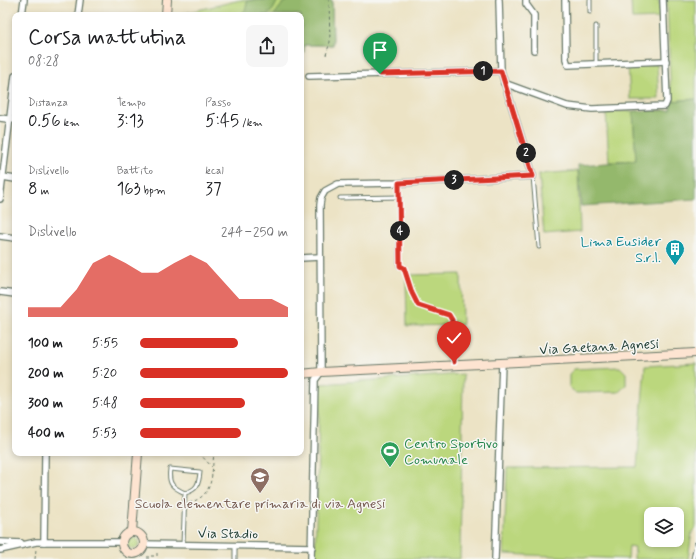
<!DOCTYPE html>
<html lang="it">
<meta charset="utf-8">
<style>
body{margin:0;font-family:Mynerve,sans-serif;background:#f6f6f6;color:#202124;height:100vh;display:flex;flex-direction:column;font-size:15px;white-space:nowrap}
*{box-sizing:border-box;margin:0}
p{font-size:13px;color:#757577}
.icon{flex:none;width:22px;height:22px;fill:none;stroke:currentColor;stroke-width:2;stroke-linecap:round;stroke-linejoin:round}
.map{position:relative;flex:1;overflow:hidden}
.side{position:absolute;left:12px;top:12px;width:292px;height:444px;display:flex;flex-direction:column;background:#fff;border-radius:8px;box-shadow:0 2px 6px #0003}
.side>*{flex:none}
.buttons{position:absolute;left:644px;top:507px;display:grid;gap:8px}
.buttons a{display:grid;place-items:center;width:40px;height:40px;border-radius:8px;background:#fff;box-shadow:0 2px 6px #0003;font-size:20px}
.pin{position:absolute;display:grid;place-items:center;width:34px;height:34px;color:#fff;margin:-41px -17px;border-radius:50% 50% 50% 0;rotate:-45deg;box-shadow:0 0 4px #0007}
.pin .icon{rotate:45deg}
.km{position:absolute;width:20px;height:20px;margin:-10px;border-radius:50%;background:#222;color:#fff;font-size:11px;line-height:20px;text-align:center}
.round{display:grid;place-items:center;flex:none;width:42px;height:42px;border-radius:8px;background:#f6f6f6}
.summary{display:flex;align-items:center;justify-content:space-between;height:68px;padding:0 16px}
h1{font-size:22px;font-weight:600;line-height:30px}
.metrics{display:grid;grid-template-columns:repeat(3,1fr);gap:6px;height:68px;padding:4px 16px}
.metrics div{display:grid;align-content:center}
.metrics b{font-size:17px;font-weight:600}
.metrics small{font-size:11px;font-weight:400}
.metrics p{font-size:11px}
.chart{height:112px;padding:8px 16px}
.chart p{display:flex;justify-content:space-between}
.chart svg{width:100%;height:72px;margin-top:4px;fill:#d93025;opacity:.7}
ul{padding:0 16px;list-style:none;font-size:13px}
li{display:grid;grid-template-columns:64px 48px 1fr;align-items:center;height:30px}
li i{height:10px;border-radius:5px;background:#d93025}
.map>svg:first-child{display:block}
.green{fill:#bbd77d;stroke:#6d8a58;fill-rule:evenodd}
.forest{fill:#94b86c;stroke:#5a7a50}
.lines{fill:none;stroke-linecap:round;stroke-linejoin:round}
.lane-casing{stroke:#677767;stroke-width:5}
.street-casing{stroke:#677767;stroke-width:8}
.secondary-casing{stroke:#677767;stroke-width:10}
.path{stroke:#677767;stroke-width:1;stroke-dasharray:3 3;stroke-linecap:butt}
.lane{stroke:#fff;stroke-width:3}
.street{stroke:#fff;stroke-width:5.5}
.secondary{stroke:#fde4d1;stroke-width:8}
.route-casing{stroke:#fff;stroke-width:8}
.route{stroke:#d93025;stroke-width:5}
.labels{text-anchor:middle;stroke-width:3;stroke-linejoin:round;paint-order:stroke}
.culture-label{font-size:14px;fill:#0d838f;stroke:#f6f6f2;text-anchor:end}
.street-label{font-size:14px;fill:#1f3d34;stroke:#f6f6f2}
.leisure-label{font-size:14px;fill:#27864d;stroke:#f6f6f2;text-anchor:start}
.education-label{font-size:14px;fill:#785e54;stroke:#f6f6f2}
</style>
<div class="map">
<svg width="696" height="559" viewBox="0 0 696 559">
<rect width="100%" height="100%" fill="#f6f6f2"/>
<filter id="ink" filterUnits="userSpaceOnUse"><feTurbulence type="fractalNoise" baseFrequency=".025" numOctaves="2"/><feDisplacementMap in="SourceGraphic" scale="8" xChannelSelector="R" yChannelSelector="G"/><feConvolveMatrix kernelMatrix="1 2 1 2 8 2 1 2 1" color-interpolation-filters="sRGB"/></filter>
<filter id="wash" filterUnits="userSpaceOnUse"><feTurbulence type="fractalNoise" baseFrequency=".012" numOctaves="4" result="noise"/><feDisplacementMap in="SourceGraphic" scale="16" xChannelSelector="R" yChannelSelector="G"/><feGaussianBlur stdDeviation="0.9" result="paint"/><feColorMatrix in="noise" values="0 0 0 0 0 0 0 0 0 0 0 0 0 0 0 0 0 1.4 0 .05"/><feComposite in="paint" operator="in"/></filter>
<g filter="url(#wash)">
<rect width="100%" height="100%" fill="#ece3c5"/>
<g class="green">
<path d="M240,0H332L333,45H304V52L301,53V15H177Z"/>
<path d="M631,0H659L660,18L632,19Z"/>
<path d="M667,0H696V99L671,101Z"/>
<path d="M657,64L659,99H630L628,65Z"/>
<path d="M633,111L636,161L609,162L606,112Z"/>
<path d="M578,171L580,232L544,235L539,174Z"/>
<path d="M406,275L461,274L462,325L407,326Z"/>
<path d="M696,363V527L692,532L688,559H634L635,547L629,546L628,559L504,554L507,468L637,467L645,366ZM651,514H677V540H651Z"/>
<path d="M620,367L626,373V385L619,392L576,393L569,387V374L574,369Z"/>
<path d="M463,374L460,559H315L320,384Z"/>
<circle cx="133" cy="543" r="6"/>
</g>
<g class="forest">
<path d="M251,0H278L273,10L267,15H238C245,12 246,10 247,2Z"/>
<path d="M291,0H332L333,45H304V52L301,53V15H274L284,2Z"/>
<path d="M696,99V199L581,206L578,165L636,161L633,111L671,110V101Z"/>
</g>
</g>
<g filter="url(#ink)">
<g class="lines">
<g class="lane-casing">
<g id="lane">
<path d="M590,0V12"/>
<path d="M596,64V26"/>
<path d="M533,176L539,247"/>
<path d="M399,183V266"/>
<path d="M340,198L400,197"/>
<path d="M183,544L185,493C197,490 199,484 200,472L170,469C168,484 172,487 185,493"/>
<path d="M235,559V545"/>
<path d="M693,559L696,544"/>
</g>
</g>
<g class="street-casing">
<g id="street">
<path d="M526,0V4L534,15V50"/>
<path d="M565,0L566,59L568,65L666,61"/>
<path d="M22,15L24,0"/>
<path d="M78,15L80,0"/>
<path d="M309,76L501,71"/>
<path d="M504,83L567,106L592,109L665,106L667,101L663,0"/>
<path d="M0,118L15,120"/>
<path d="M3,177L15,179"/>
<path d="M0,199L15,76"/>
<path d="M0,236L15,238"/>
<path d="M301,258L320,257"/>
<path d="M0,292L15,294"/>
<path d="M0,542L21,543"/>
<path d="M44,542L45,453"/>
<path d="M144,544L312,547"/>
<path d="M0,550L36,542H122"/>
<path d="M311,559L315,380L321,372L320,205L321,198L325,191L338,184L399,183L533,176L501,71L499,0"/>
<path d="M495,559L502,363"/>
</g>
</g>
<g class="secondary-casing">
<g id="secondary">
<path d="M166,15L167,0"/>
<path d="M301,374L321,372L696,353"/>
<circle cx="133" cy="543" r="11"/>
<path d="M132,532L138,453"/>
</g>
</g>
<g class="path">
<path d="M326,55L330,42L329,0"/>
<path d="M404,268L412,293L418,305L449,315L452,320L453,358"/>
<path d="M199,453L212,467"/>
<path d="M189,503C215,495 211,476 214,453"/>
<path d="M35,559L36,549"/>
<path d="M148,559V556H157V551"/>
</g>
<use href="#lane" class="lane"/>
<use href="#street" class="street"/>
<use href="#secondary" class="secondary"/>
</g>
</g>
<g class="lines" filter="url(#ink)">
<g class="route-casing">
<path id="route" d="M380,74L501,71L533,176L399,183L400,266L404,268L412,293L418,305L449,315L452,320L454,362"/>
</g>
<use href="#route" class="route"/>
</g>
<defs>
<g id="building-pin" transform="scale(1)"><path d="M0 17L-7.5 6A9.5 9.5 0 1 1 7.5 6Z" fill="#0f9aa8" stroke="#f6f6f2"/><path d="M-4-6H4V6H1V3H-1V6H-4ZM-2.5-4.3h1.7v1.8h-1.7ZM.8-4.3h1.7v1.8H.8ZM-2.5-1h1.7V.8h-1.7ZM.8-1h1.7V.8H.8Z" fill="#fff"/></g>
<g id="stadium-pin" transform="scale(1)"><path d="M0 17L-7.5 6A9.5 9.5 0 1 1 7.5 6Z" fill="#2e9e5b" stroke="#f6f6f2"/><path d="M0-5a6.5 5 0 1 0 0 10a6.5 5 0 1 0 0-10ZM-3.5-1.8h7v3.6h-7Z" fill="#fff"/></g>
<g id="school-pin" transform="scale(1)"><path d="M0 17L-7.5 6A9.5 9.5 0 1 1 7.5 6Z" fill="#8d6e63" stroke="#f6f6f2"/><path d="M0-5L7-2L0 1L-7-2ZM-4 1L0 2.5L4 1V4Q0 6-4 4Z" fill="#fff"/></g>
</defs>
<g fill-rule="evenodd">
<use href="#building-pin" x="675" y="249"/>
<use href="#stadium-pin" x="390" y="451"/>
<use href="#school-pin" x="260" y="477"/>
</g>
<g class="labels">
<g class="culture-label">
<text x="661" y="246">Lima Eusider<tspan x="661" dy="16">S.r.l.</tspan></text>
</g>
<g class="street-label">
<text transform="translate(599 346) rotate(-3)" y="5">Via Gaetana Agnesi</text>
<text transform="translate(228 533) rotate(1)" y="5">Via Stadio</text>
</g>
<g class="leisure-label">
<text x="404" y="448">Centro Sportivo<tspan x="404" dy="16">Comunale</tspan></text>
</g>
<g class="education-label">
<text x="260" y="508">Scuola elementare primaria di via Agnesi</text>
</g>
</g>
</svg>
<div class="buttons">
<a><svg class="icon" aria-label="layers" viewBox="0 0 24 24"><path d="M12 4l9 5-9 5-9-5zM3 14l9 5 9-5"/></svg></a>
</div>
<div class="pin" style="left:380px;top:74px;background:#1e9e55"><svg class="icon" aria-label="arrive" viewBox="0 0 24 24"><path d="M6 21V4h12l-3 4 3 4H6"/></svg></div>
<div class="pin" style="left:454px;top:362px;background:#d93025"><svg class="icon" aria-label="check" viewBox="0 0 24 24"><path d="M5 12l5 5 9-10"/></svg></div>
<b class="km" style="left:483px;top:71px">1</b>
<b class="km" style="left:526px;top:153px">2</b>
<b class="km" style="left:454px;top:180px">3</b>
<b class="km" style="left:400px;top:231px">4</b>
<section class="side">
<div class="summary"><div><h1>Corsa mattutina</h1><p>08:28</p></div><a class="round"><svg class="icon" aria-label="share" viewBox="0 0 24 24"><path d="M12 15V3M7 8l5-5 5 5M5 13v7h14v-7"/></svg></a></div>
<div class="metrics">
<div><p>Distanza</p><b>0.56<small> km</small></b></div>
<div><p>Tempo</p><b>3:13</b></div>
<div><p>Passo</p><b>5:45<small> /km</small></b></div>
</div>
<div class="metrics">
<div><p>Dislivello</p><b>8<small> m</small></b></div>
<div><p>Battito</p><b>163<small> bpm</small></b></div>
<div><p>kcal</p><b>37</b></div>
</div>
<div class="chart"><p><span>Dislivello</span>244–250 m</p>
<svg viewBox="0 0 160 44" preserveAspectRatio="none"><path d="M0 44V38L10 38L20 38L30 27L40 11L50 6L60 11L70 17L80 17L90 11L100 6L110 11L120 22L130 33L140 33L150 33L160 38V44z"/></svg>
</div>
<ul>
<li><b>100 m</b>5:55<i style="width:66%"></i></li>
<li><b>200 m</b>5:20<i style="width:100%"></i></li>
<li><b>300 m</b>5:48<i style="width:71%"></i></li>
<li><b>400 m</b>5:53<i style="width:68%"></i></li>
</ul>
</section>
</div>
